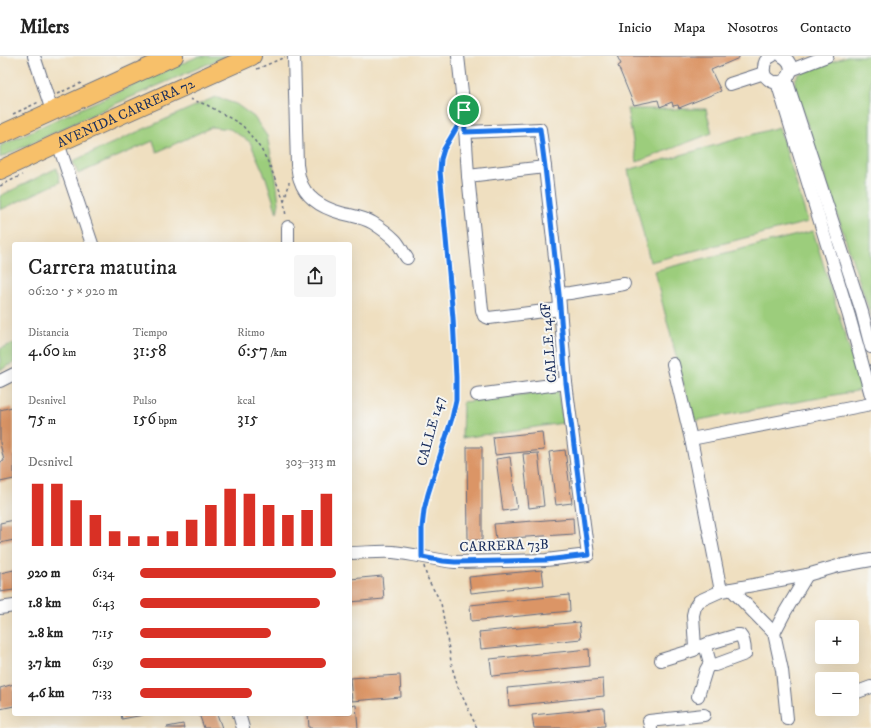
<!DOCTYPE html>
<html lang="es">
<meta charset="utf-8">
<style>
body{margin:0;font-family:"IM FELL DW Pica",serif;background:#f6f6f6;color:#222;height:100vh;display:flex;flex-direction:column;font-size:15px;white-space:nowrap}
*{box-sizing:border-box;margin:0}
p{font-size:13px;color:#767676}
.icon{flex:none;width:22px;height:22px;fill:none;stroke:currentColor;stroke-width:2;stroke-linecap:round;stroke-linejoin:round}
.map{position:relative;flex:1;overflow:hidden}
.sheet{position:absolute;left:12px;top:186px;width:340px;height:474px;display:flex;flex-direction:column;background:#fff;border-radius:4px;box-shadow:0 4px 16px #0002}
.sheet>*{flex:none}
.controls{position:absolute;left:815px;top:564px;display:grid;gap:8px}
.controls a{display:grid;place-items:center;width:44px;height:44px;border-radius:4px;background:#fff;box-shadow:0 4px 16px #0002;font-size:20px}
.pin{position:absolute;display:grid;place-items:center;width:34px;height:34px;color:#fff;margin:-17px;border:2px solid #fff;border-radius:50%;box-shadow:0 1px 4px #0007}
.round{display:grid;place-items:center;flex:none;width:42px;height:42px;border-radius:4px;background:#f6f6f6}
.head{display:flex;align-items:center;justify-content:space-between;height:68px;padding:0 16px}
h1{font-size:22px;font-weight:600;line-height:30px}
.metrics{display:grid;grid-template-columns:repeat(3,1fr);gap:6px;height:68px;padding:4px 16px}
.metrics div{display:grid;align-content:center}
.metrics b{font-size:17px;font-weight:600}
.metrics small{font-size:11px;font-weight:400}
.metrics p{font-size:11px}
.chart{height:112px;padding:8px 16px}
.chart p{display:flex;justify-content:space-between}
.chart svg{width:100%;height:72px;margin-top:4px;stroke:#d93025;stroke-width:6}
ul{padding:0 16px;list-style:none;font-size:13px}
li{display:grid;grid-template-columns:64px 48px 1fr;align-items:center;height:30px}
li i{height:10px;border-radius:5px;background:#d93025}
header{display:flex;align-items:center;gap:24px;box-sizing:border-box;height:56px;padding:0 20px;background:#fff;border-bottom:1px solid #e0e0e0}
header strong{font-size:19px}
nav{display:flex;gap:22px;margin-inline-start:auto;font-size:14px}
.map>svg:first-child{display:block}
.green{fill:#9ccd7c;stroke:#5c7e6d}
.building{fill:#db9566}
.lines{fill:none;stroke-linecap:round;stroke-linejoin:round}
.minor-casing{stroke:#656d80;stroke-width:14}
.highway-casing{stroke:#656d80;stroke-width:20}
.path{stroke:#656d80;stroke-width:1.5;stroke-dasharray:3 3;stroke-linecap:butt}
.minor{stroke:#fff;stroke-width:12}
.highway{stroke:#f7c06b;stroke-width:18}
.route-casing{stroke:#fff;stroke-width:8}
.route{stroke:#1a73e8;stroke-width:5}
.labels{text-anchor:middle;stroke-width:4;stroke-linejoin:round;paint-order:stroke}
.street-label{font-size:14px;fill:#1b2f5e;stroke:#f6f6f2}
</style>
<header>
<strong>Milers</strong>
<nav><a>Inicio</a><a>Mapa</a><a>Nosotros</a><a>Contacto</a></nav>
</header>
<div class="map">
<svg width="871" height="672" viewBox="0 0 871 672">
<rect width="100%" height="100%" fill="#f6f6f2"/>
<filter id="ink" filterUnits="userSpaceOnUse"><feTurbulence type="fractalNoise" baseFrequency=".025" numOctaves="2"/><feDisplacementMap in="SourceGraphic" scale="8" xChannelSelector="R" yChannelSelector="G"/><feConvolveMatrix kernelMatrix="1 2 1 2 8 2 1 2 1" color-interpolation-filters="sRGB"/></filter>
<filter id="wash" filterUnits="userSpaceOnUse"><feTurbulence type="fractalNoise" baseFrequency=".012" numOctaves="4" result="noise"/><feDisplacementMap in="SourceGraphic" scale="16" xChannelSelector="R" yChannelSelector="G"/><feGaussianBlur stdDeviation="0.9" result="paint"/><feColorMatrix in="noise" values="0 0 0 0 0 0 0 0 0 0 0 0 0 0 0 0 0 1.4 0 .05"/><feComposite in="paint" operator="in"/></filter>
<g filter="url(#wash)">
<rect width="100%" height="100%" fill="#efdfc0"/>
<g class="green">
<path d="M199,0H226L113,49L0,102V90L53,65Z"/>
<path d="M847,0H871V260L794,29L796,22L799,18Z"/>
<path d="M215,41L236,48L254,61L267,80L276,122L279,147L277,157L266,122L250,86L230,73L212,71L157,96L153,85L78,118L73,105Z"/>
<path d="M627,53H706L712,77L637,106Z"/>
<path d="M779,71L808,166L650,206L628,114Z"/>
<path d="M57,112L60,126L0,154V140Z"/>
<path d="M813,175L862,334L693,365L654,215Z"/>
<path d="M14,287V307L0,314V293Z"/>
<path d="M558,334L563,367L462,382L463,346Z"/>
</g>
<g id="blocks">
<g class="building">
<path d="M617,0H739V2L711,14L721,35L679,52L678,49L673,50L672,46L660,51L658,44L634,49L618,10L621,8Z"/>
<path d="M12,351L14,358V423L0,426V406L4,405L0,387V354Z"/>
<path d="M542,376L544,394L495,399L493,381Z"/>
<path d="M467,391H482V484H468Z"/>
<path d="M565,394L572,447L556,449L549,396Z"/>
<path d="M538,397L544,450L529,452L523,398Z"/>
<path d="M510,401L517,453L503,455L496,403Z"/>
<path d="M573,462L574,478L496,483L494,468Z"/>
<path d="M14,464V484L0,487V467Z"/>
<path d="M14,514V534L0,536V517Z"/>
<path d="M542,514L544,529L471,537L469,521Z"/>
<path d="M382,520L384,543L350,546V523Z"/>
<path d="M569,539L570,555L471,565L470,549Z"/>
<path d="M579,566L581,583L481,593L479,576Z"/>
<path d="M589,593L590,610L492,620L490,603Z"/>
<path d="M400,619L401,641L352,645L350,622Z"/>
<path d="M603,623L604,640L509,650L507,632Z"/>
<path d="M14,628V650L0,653V632Z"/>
<path d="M356,649L358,672H309L308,658H350V650Z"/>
<path d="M604,652L605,670L580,672H534L532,659Z"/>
<path d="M121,658H143V659L122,663Z"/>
<path d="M199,658H217L222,672H204Z"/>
<path d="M183,668L184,672H167V671Z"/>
</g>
</g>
</g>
<g filter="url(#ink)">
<use href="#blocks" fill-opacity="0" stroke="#656d80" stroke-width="1"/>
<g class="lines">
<g class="minor-casing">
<g id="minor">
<path d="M34,0L52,55"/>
<path d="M294,0L297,109C298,113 298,119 300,124C306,143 323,152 341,157C352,160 363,161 373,167C381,172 389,178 395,184C400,189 403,197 407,202"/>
<path d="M458,0L464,55L468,120L482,254L484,260L489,262L560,253"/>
<path d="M772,0C767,2 764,6 764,12C763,16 765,21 768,23C783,36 802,11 782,0"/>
<path d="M791,14L827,0"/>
<path d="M786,23L862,256L871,291"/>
<path d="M777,26L849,260L871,339"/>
<path d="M730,28L764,17"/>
<path d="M58,87L92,188"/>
<path d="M468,120L545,111"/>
<path d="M288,171V188"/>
<path d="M559,238L570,237L624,228"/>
<path d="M673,308L691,383L721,535"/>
<path d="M0,325L14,318"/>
<path d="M477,339L566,327"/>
<path d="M691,383L871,348"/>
<path d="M350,497C364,497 379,495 393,496C414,498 434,504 455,506L546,504L588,499L566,327L559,238L545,111L540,73L465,76"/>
<path d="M731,533L774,577L782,614L787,663"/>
<path d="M0,552L14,550"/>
<path d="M774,577L785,556L807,519"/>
<path d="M695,592L705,589L707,588L737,579H740C744,583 745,592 745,598L715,609H712L710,607L705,589"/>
<path d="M661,604L694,594L695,592L693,559L695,551L699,545L721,535L807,519L838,510L871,504"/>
<path d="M852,638L871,631"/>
<path d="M698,640L706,614L710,607"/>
<path d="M239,658L243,672"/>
<path d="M651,672L649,665L704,659"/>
</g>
</g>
<g class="highway-casing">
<g id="highway">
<path d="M0,79L174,0"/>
<path id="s1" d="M0,114L58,87L252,0"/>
</g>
</g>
<g class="path">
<path d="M257,13L285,1"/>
<path d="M57,38L81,27"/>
<path d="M190,43L207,49L242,69L252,81L261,93L269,108L284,145L286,161"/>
<path d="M13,58L39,46"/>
<path d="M0,130L22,119"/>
<path d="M284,145L289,129V126"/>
<path d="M422,491L423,472L424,454L428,438L452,362L456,344V321L453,262L440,115C442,97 446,90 455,75"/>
<path d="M424,510C427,526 435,534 441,547L452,611L458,631L477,672"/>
</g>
<use href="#minor" class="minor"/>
<use href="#highway" class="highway"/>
</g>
</g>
<g class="lines" filter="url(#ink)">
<g class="route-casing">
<path id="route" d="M464,54L465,76L540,73L545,111L559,238L566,327L588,499L546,504L455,506L443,505L422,501V472L424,454L428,438L452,362L456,344V321L453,262L440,115L441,103L444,93L457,71Z"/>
</g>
<use href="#route" class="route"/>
</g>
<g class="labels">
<g class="street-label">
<text dy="5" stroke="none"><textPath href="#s1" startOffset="138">AVENIDA CARRERA 72</textPath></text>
<text transform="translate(548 287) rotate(-95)" y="5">CALLE 146F</text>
<text transform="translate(430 375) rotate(-75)" y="5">CALLE 147</text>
<text transform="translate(504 489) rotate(-2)" y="5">CARRERA 73B</text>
</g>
</g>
</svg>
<div class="controls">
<a>+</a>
<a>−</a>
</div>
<div class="pin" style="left:464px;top:54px;background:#1e9e55"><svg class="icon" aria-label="arrive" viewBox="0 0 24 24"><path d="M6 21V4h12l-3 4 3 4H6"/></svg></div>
<section class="sheet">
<div class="head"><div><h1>Carrera matutina</h1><p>06:20 · 5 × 920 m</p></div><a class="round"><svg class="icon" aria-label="share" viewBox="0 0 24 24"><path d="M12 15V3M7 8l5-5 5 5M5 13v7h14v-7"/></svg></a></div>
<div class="metrics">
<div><p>Distancia</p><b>4.60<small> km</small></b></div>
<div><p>Tiempo</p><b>31:58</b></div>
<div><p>Ritmo</p><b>6:57<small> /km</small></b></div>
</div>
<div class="metrics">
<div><p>Desnivel</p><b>75<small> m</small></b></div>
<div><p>Pulso</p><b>156<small> bpm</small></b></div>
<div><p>kcal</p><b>315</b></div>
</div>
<div class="chart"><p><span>Desnivel</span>303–313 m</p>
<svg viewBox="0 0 160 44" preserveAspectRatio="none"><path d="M5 44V6M15 44V6M25 44V16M35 44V25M45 44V35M55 44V38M65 44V38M75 44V35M85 44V28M95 44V19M105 44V9M115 44V12M125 44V19M135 44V25M145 44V22M155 44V12"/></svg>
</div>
<ul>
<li><b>920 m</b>6:34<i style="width:100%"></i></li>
<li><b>1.8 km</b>6:43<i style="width:92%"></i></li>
<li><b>2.8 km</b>7:15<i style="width:67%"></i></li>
<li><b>3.7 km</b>6:39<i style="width:95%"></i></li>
<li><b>4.6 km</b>7:33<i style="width:57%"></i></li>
</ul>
</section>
</div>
